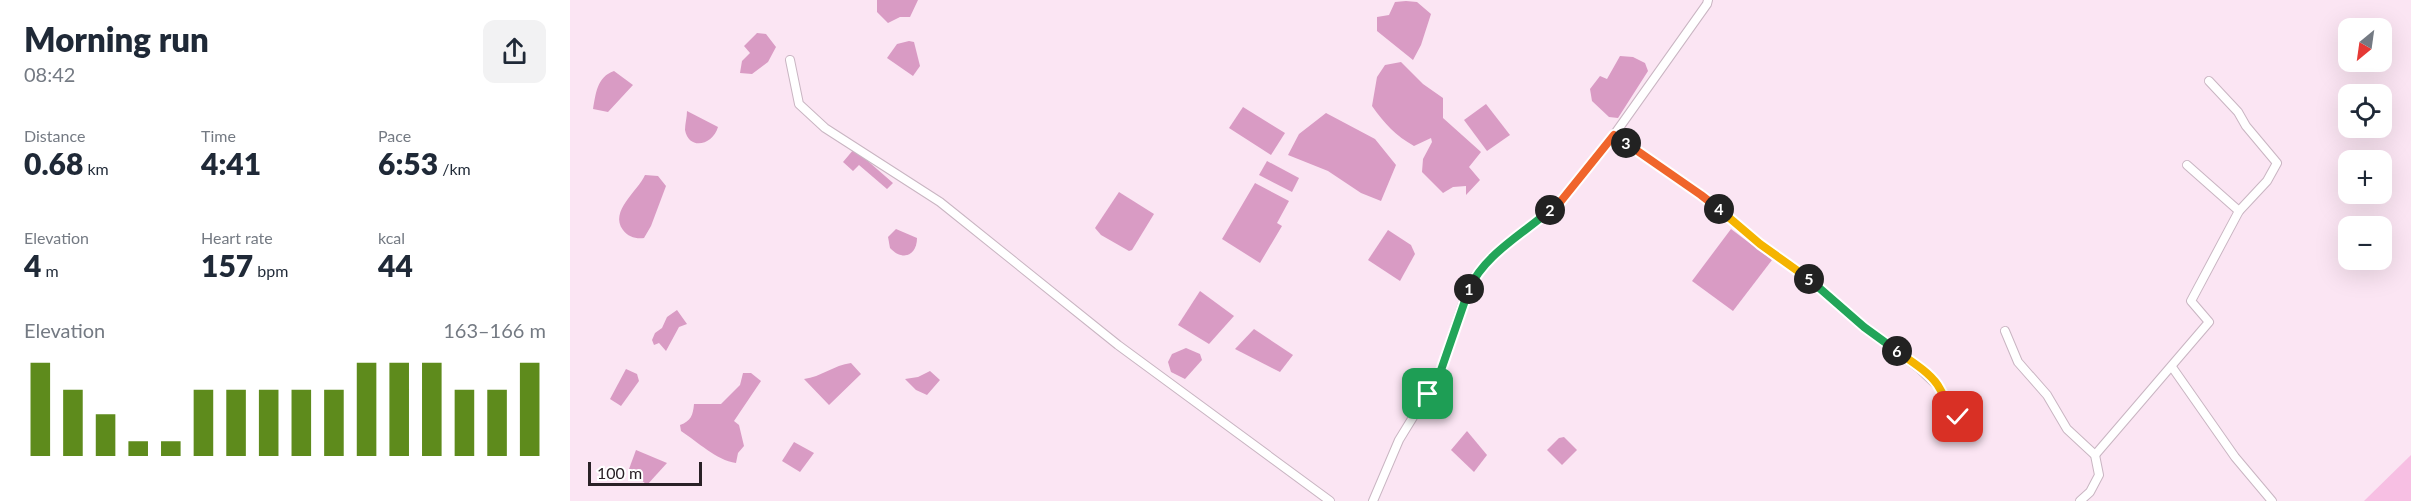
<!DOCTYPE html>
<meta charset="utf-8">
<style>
body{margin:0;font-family:Lato,sans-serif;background:#f2f2f3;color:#1f2937;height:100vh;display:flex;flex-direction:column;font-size:22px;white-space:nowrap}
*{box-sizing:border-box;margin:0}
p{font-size:20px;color:#747a83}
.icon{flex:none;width:33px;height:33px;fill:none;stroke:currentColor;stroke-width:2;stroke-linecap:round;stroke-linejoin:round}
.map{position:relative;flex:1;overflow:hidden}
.sheet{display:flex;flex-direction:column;background:#fff;width:570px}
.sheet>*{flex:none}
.needle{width:39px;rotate:209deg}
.controls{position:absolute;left:1768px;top:18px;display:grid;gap:12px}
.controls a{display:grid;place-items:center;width:54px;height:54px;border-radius:12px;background:#fff;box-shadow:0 6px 24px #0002;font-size:30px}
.scale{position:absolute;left:18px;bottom:15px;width:114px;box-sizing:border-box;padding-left:6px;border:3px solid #292126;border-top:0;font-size:16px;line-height:21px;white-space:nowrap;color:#292126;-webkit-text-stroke:4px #fff;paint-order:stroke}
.pin{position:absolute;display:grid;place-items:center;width:51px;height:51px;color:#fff;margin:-26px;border-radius:12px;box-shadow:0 3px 9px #0006}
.km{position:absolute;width:30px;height:30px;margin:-15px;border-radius:50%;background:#222;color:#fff;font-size:16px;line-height:30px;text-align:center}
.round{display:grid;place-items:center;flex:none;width:63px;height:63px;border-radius:12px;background:#f2f2f3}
.summary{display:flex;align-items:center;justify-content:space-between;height:102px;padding:0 24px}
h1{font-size:33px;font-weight:800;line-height:45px}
.figures{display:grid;grid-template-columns:repeat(3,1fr);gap:9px;height:102px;padding:6px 24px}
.figures div{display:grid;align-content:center}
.figures b{font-size:30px;font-weight:800}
.figures small{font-size:16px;font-weight:400}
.figures p{font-size:16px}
.chart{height:168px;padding:12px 24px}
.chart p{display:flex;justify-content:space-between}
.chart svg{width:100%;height:108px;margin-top:6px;stroke:#5e8b1c;stroke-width:6}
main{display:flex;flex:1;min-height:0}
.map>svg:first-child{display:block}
.green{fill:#f7bfe3}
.water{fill:#d99bc4}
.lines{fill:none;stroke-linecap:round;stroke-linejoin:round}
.minor-casing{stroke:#c9b5c2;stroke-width:10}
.minor{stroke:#fff;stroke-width:8}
.split-1-casing{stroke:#fff;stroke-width:12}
.split-2-casing{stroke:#fff;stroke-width:12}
.split-3-casing{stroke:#fff;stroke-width:12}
.split-4-casing{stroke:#fff;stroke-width:12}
.split-5-casing{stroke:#fff;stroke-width:12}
.split-6-casing{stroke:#fff;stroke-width:12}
.split-7-casing{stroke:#fff;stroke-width:12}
.split-1{stroke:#22a559;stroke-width:8}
.split-2{stroke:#22a559;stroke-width:8}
.split-3{stroke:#f0652b;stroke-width:8}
.split-4{stroke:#f0652b;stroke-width:8}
.split-5{stroke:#f5b400;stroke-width:8}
.split-6{stroke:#22a559;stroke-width:8}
.split-7{stroke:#f5b400;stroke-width:8}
</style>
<main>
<section class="sheet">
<div class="summary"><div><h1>Morning run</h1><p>08:42</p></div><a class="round"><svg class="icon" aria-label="share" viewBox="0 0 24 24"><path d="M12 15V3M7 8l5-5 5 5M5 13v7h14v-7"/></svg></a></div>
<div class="figures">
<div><p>Distance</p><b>0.68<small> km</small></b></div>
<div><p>Time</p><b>4:41</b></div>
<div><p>Pace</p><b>6:53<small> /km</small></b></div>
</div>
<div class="figures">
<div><p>Elevation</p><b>4<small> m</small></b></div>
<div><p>Heart rate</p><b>157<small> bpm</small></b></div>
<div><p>kcal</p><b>44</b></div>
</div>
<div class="chart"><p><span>Elevation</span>163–166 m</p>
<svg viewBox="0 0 160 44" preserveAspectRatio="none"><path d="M5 44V6M15 44V17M25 44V27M35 44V38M45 44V38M55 44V17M65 44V17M75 44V17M85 44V17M95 44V17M105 44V6M115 44V6M125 44V6M135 44V17M145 44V17M155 44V6"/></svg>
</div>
</section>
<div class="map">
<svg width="1841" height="501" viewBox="0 0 1841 501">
<rect width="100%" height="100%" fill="#fbe5f3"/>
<path class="green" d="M1841,455V501H1794Z"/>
<g class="water">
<path d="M307,0H348L340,17H330L318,23L307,12Z"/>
<path d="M836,1L847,2L861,14L851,45L843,60L807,31V17L819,15L825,2Z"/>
<path d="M187,33L196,34L206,47L198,62L182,74L170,73L172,61L180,53L174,46Z"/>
<path d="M339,41L344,42L350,66L343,76L317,58L327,44Z"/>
<path d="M1050,56L1063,57L1075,63L1078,71L1048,118L1039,117L1022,101L1020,89L1030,76L1037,79Z"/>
<path d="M831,62L853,84L873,98V118L911,152L899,167L910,180L896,195V186L883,187L873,193L852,172L853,159L862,142L861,138L844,146C826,136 814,123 802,106L807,77L815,65Z"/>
<path d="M44,71L63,85L38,112L23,109C26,93 27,77 44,71Z"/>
<path d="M916,104L940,135L917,151L894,120Z"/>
<path d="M673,107L715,133L701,155L659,128Z"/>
<path d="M117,111L148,127C143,145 119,151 115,130C115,124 117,117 117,111Z"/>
<path d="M756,113L805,139L826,165L811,201L791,193L758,171L718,155L729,134Z"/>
<path d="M284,149L323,183L317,189L289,165L283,171L273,162Z"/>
<path d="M697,161L729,178L722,192L689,175Z"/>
<path d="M75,175L88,176L96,186L81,226L74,238C66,239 58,237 53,230C39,211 68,191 75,175Z"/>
<path d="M685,183L719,201L707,223L712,226L690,263L652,239Z"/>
<path d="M549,192L584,214L562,250L559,251L531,235L525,228Z"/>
<path d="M326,229L347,238C347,255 333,262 320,248L318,237Z"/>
<path d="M1161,229L1202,260L1163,311L1122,281Z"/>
<path d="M818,230L841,245L845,254L830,281L798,260Z"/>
<path d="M630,291L664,316L639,344L608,325Z"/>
<path d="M107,310L117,324L109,327L96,351L89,343L84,345L82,340L85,333L92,328L97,317Z"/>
<path d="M684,329L723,355L710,372L665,349Z"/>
<path d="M616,348L630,354L632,360L615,379L601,372L598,362L602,354Z"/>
<path d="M281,363L291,374L259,405L234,379C251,377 264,365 281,363Z"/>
<path d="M56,369L67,374L69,381L51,406L40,399Z"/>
<path d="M360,371L370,380L357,395L346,390L335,379L348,377Z"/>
<path d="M173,373H181L191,381L164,421L169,425L174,446L168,453L166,463C146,460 128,442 111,431L110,425C121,421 123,415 124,404H151L170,385Z"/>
<path d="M897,431L917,455L904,472L881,450Z"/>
<path d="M994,437L1007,450L992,465L977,450L989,438Z"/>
<path d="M224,442L244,453L230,472L212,461Z"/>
<path d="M66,450L97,463L77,485L59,469Z"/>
</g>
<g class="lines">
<g class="minor-casing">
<g id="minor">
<path d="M220,60L229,104L255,128L370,202L548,345L760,501"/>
<path d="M1044,135L1132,195L1190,244L1236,276L1294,327L1350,369L1370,388L1372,396L1388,417"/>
<path d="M1617,165L1669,211"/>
<path d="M1435,331L1448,362L1477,395L1497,429L1525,455L1529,475L1520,492L1510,501"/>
<path d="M1602,367L1665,457L1702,501"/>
<path d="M1525,455L1639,322L1621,301L1669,211L1697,181L1707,163L1676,126L1668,112L1639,81"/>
<path d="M803,501L829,440L870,373L893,303L905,276L921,257L991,201L1044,135L1137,4L1138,0"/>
</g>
</g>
<use href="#minor" class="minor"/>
</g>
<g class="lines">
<g class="split-1-casing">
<path id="split-1" d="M858,394L870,373L899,289"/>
</g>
<g class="split-2-casing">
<path id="split-2" d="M899,289C915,254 952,235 980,210"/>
</g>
<g class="split-3-casing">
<path id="split-3" d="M980,210L991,201L1044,135L1056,143"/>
</g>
<g class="split-4-casing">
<path id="split-4" d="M1056,143L1131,195L1149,209"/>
</g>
<g class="split-5-casing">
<path id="split-5" d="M1149,209L1190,244L1239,279"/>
</g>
<g class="split-6-casing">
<path id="split-6" d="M1239,279L1294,327L1327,351"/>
</g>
<g class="split-7-casing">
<path id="split-7" d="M1327,351C1341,362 1362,373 1370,389C1375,399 1381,407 1388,417"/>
</g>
<use href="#split-1" class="split-1"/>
<use href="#split-2" class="split-2"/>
<use href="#split-3" class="split-3"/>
<use href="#split-4" class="split-4"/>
<use href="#split-5" class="split-5"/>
<use href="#split-6" class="split-6"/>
<use href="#split-7" class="split-7"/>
</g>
</svg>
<div class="controls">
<a><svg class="needle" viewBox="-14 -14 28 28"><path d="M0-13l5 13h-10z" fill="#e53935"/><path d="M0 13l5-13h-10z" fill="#747a83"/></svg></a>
<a><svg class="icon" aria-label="locate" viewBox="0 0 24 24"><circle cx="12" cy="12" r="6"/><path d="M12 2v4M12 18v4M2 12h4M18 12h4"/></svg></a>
<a>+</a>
<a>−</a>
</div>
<div class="scale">100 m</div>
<div class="pin" style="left:858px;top:394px;background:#1e9e55"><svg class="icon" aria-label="arrive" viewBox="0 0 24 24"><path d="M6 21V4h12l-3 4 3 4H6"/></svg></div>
<div class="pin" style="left:1388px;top:417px;background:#d93025"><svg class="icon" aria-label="check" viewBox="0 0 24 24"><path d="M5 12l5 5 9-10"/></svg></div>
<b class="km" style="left:899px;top:289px">1</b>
<b class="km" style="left:980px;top:210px">2</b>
<b class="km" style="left:1056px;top:143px">3</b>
<b class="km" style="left:1149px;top:209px">4</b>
<b class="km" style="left:1239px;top:279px">5</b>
<b class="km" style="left:1327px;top:351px">6</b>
</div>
</main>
